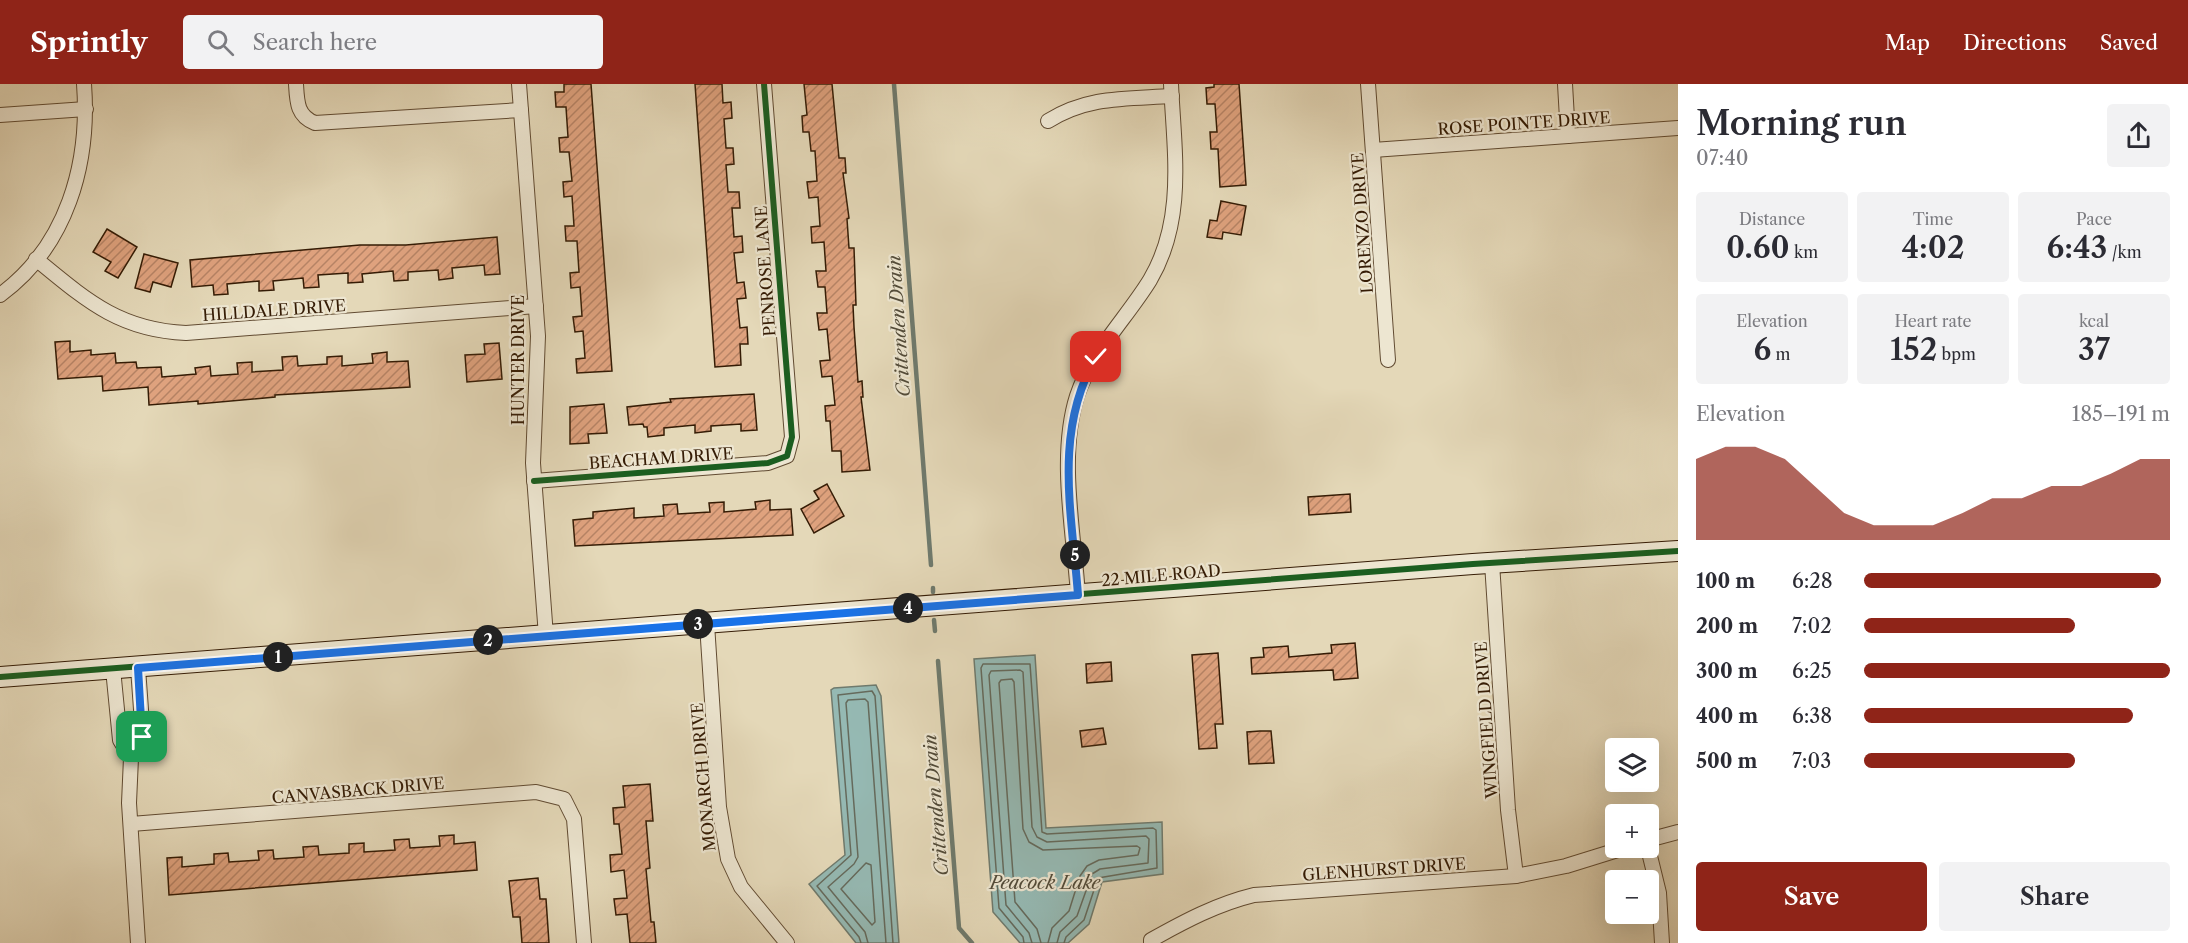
<!DOCTYPE html>
<meta charset="utf-8">
<style>
body{margin:0;font-family:"Libre Caslon Text",serif;background:#f2f2f3;color:#2b2b33;height:100vh;display:flex;flex-direction:column;font-size:22px;white-space:nowrap}
*{box-sizing:border-box;margin:0}
p{font-size:20px;color:#7c7c81}
.icon{flex:none;width:33px;height:33px;fill:none;stroke:currentColor;stroke-width:2;stroke-linecap:round;stroke-linejoin:round}
.map{position:relative;flex:1;overflow:hidden}
.drawer{display:flex;flex-direction:column;background:#fff;width:510px}
.drawer>*{flex:none}
.fabs{position:absolute;left:1605px;top:654px;display:grid;gap:12px}
.fabs a{display:grid;place-items:center;width:54px;height:54px;border-radius:6px;background:#fff;box-shadow:0 6px 24px #0002;font-size:30px}
.pin{position:absolute;display:grid;place-items:center;width:51px;height:51px;color:#fff;margin:-26px;border-radius:12px;box-shadow:0 3px 9px #0006}
.km{position:absolute;width:30px;height:30px;margin:-15px;border-radius:50%;background:#222;color:#fff;font-size:16px;line-height:30px;text-align:center}
.round{display:grid;place-items:center;flex:none;width:63px;height:63px;border-radius:6px;background:#f2f2f3}
.overview{display:flex;align-items:center;justify-content:space-between;height:102px;padding:0 18px}
h1{font-size:33px;font-weight:600;line-height:45px}
.figures{display:grid;grid-template-columns:repeat(3,1fr);gap:9px;height:102px;padding:6px 18px}
.figures div{display:grid;align-content:center;border-radius:6px;background:#f2f2f3;text-align:center}
.figures b{font-size:30px;font-weight:600}
.figures small{font-size:16px;font-weight:400}
.figures p{font-size:16px}
.chart{height:168px;padding:12px 18px}
.chart p{display:flex;justify-content:space-between}
.chart svg{width:100%;height:108px;margin-top:6px;fill:#8f2418;opacity:.7}
.primary-button{display:flex;gap:12px;margin-top:auto;padding:12px 18px}
.primary-button a{flex:1;height:69px;border-radius:6px;background:#8f2418;color:#fff;font-size:24px;font-weight:600;line-height:69px;text-align:center}
.primary-button a+a{background:#f2f2f3;color:#2b2b33}
ul{padding:0 18px;list-style:none;font-size:20px}
li{display:grid;grid-template-columns:96px 72px 1fr;align-items:center;height:45px}
li i{height:15px;border-radius:8px;background:#8f2418}
header{display:flex;align-items:center;gap:36px;box-sizing:border-box;height:84px;padding:0 30px;background:#8f2418;color:#fff}
header strong{font-size:28px}
nav{display:flex;gap:33px;margin-inline-start:auto;font-size:21px}
.search{width:420px;height:54px;background:#f2f2f3;display:flex;align-items:center;gap:15px;box-sizing:border-box;padding:0 21px;border-radius:6px;color:#7c7c81;font-size:22px}
main{display:flex;flex:1;min-height:0}
.map>svg:first-child{display:block}
.water{fill:#95b9b3;stroke:#6f7a6d;stroke-width:1.5}
.lines{fill:none;stroke-linecap:round;stroke-linejoin:round}
.shore{stroke:#656a5c;stroke-width:1.5}
.stream{stroke:#6f7a6d;stroke-width:4.5}
.building{fill:url(#building-hatch);stroke:#351c05;stroke-width:1.5}
.street-casing{stroke:#614b32;stroke-width:16}
.secondary-casing{stroke:#351c05;stroke-width:22}
.street{stroke:#ede6d1;stroke-width:14}
.secondary{stroke:#ede6d1;stroke-width:20}
.cycleway-casing{stroke:#ede6d1;stroke-width:10}
.cycleway{stroke:#1b5e20;stroke-width:6}
.route-casing{stroke:#fff;stroke-width:12}
.route{stroke:#1a73e8;stroke-width:8}
.labels{text-anchor:middle;stroke-width:4.5;stroke-linejoin:round;paint-order:stroke}
.street-label{font-size:16px;fill:#351c05;stroke:#ede6d1}
.water-label{font-size:18px;font-style:italic;fill:#524b39;stroke:#ede6d1}
</style>
<header>
<strong>Sprintly</strong>
<div class="search"><svg class="icon" aria-label="search" viewBox="0 0 24 24"><circle cx="10" cy="10" r="6"/><path d="M15 15l6 6"/></svg>Search here</div>
<nav><a>Map</a><a>Directions</a><a>Saved</a></nav>
</header>
<main>
<div class="map">
<svg width="1678" height="859" viewBox="0 0 1678 859">
<defs>
<pattern id="building-hatch" width="6" height="6" patternUnits="userSpaceOnUse" patternTransform="scale(1.5)"><rect width="6" height="6" fill="#dfa27e"/><path d="M-1 1l2-2M0 6l6-6M5 7l2-2" fill="none" stroke="#b68365"/></pattern>
</defs>
<rect width="100%" height="100%" fill="#e4d8b8"/>
<filter id="stains"><feTurbulence type="fractalNoise" baseFrequency=".00333" numOctaves="4"/><feColorMatrix values="0 0 0 0 .2 0 0 0 0 .09 0 0 0 0 .02 0 0 0 .5 -.17"/></filter>
<radialGradient id="worn" r=".72"><stop offset=".6" stop-color="#630" stop-opacity="0"/><stop offset="1" stop-color="#630" stop-opacity=".3"/></radialGradient>
<g class="water">
<path d="M1035,571L1046,744L1162,738L1163,790L1102,798L1089,840L1068,859H1020L993,828L974,575Z"/>
<path d="M876,601L881,612L899,859H856L809,800L845,771L831,606L834,604Z"/>
</g>
<g class="lines">
<g class="shore">
<path d="M866,779L871,781L875,838L872,841L841,805Z"/>
<path d="M861,859L859,853L817,802L851,771L838,611L872,607L875,612L893,859"/>
<path d="M868,859L865,848L828,803L854,780L858,773L846,619L848,616L865,615L868,618L886,859"/>
<path d="M1024,859L1023,853L999,824L981,584L983,580H1030L1042,748L1047,750L1153,744L1156,746L1157,784L1098,794L1084,836L1066,853L1064,859"/>
<path d="M1032,859L1029,849L1006,821L989,591L991,587L1020,586L1023,588L1032,743L1037,753L1047,758L1146,752L1149,755L1148,779L1100,785L1092,790L1077,832L1060,848L1057,859"/>
<path d="M1041,859L1037,845L1015,818L999,599L1001,596L1012,595L1014,598L1023,745L1029,758L1043,766L1137,762L1140,764L1138,771L1099,776L1087,782L1080,792L1069,827L1052,844L1048,859"/>
</g>
<g class="stream">
<path d="M894,0L931,481"/>
<path d="M933,504V508"/>
<path d="M934,536L935,547"/>
<path d="M938,577L959,844L972,859"/>
</g>
</g>
<g class="building">
<path d="M564,0H591L612,287L577,289L576,275L585,274L583,247L575,248L573,233L582,232L580,203L571,204L570,189L579,188L577,157H566L565,142H574L572,112L564,113L563,98L572,97L569,68H560L559,54L568,53L566,23H556L555,8H564Z"/>
<path d="M695,0H722L723,19L731,18L732,34L724,35L726,64H733L734,80L726,81L728,108H739L740,124H732L734,153L742,152L743,168L734,169L737,199L744,198L746,214L737,215L740,244L747,243L748,260H740L741,281L715,283Z"/>
<path d="M804,0H832L839,74H845L846,89H843L849,134L847,135L849,164H854L856,221H853L854,243L858,298L862,297L863,313H861L870,386L842,388L841,367H832L830,337H826L825,322L835,321L832,292L822,293L820,277L830,276L827,245L819,246L817,229H827L825,203H818L816,187H826L824,158L812,159L811,143L820,142L818,113L809,114L807,98L817,97L815,67H811L809,48H803L802,32L807,31Z"/>
<path d="M1214,0H1239L1246,101L1220,103L1218,65H1211L1210,48H1217L1215,20H1207L1206,4L1214,3Z"/>
<path d="M1221,117L1246,122L1241,151L1223,148L1222,155L1207,153L1210,136L1217,137Z"/>
<path d="M107,145L137,163L118,194L105,187L111,178L93,168Z"/>
<path d="M497,153L500,190L485,191L484,181L452,184L453,194L439,196L438,186L408,188V196L394,197L393,187L362,190L363,198L348,199V189L318,191L319,203L304,204L303,194L273,197L274,206L259,207V197L227,200L228,210L214,211L213,201L192,203L190,176L360,161H406Z"/>
<path d="M144,170L178,179L171,203L153,198L150,208L135,204Z"/>
<path d="M70,257V268L91,266V271L115,269L116,279L136,278L137,284L161,283L162,293L196,290L195,284L210,282L211,292L238,290L237,279L252,278V288L283,286L282,273L297,272L298,282L327,280V273L342,272V282L373,279L372,270L387,268V278L408,277L410,303L275,311V313L198,320V317L149,321L148,303L103,307L102,292L58,295L55,258Z"/>
<path d="M499,259L502,295L467,298L465,271L485,270L484,260Z"/>
<path d="M754,310L757,346L741,347V340L711,342V347L695,349V341L664,344V351L648,353L647,343H644L643,340L629,341L627,323L671,318L670,315Z"/>
<path d="M604,320L607,349L588,350L589,359L570,360V323Z"/>
<path d="M827,400L844,432L814,449L801,425L819,415L814,407Z"/>
<path d="M1350,410L1351,428L1309,431L1308,413Z"/>
<path d="M770,416V426L791,425L793,451L575,462L573,436L593,434V428L634,424V434L664,432L663,421L677,420L678,430L710,428L709,419L724,418V428L756,425L755,418Z"/>
<path d="M1355,559L1358,594L1334,596L1333,586L1252,590L1251,574L1264,573L1263,564L1288,562L1289,573L1332,569L1331,561Z"/>
<path d="M1218,569L1223,640H1215L1217,664L1199,665L1192,571Z"/>
<path d="M1111,578L1112,597L1087,599L1086,580Z"/>
<path d="M1103,644L1106,660L1082,663L1080,647Z"/>
<path d="M1260,647H1271L1274,679L1249,680L1247,648Z"/>
<path d="M650,700L653,737H646L650,784L646,785L651,838H654L656,859H630L627,830L616,831L614,815L627,814L624,786L611,788L610,771L622,770L619,740H614L613,724L625,723L623,702Z"/>
<path d="M454,751V760L475,758L477,786L169,811L167,774L182,773V783L214,780V770L228,769L229,778L259,776L258,767L273,766L274,775L304,773L303,763L318,762L319,771L349,769V760L364,759V768L395,766L394,756L409,755L410,764L440,762L439,752Z"/>
<path d="M538,794L540,815H546L549,859H522L520,833H513L509,797Z"/>
</g>
<g class="lines">
<g class="street-casing">
<g id="street">
<path d="M296,0C297,18 297,32 315,39L521,26"/>
<path d="M519,0L538,252L533,379L546,552"/>
<path d="M1368,0L1388,276"/>
<path d="M1565,0L1568,52"/>
<path d="M0,31L86,25"/>
<path d="M1048,37C1088,12 1126,15 1172,12"/>
<path d="M1373,66L1678,44"/>
<path d="M36,175C86,216 119,246 186,249L536,222"/>
<path d="M0,211C67,162 90,80 84,0"/>
<path d="M534,397L768,379L787,372L792,353L764,0"/>
<path d="M1492,479L1508,726L1516,792"/>
<path d="M1078,511C1074,449 1058,372 1077,312C1092,267 1126,235 1150,196C1186,135 1174,67 1171,0"/>
<path d="M707,540L719,723L728,775L741,803L787,859"/>
<path d="M138,584L143,653L131,674L129,719L138,859"/>
<path d="M113,585L120,656L131,674"/>
<path d="M131,740L536,708L564,715L574,735L584,859"/>
<path d="M1648,756L1678,748"/>
<path d="M1648,764L1659,809L1662,859"/>
<path d="M1151,859V856C1185,837 1217,820 1254,811L1516,792L1566,782L1624,764"/>
</g>
</g>
<g class="secondary-casing">
<path id="secondary" d="M0,593L1473,480L1678,467"/>
</g>
<use href="#street" class="street"/>
<use href="#secondary" class="secondary"/>
<g class="cycleway-casing">
<g id="cycleway">
<path d="M534,397L768,379L787,372L792,353L764,0"/>
<path d="M0,593L1473,480L1678,467"/>
</g>
</g>
<use href="#cycleway" class="cycleway"/>
</g>
<g class="lines">
<g class="route-casing">
<path id="route" d="M142,653L138,584L1078,511C1072,429 1053,348 1096,273"/>
</g>
<use href="#route" class="route"/>
</g>
<g class="labels">
<g class="street-label">
<text transform="translate(1524 39) rotate(-4)" y="6">ROSE POINTE DRIVE</text>
<text transform="translate(1362 139) rotate(-94)" y="6">LORENZO DRIVE</text>
<text transform="translate(765 187) rotate(-94)" y="6">PENROSE LANE</text>
<text transform="translate(274 226) rotate(-4)" y="6">HILLDALE DRIVE</text>
<text transform="translate(518 276) rotate(-90)" y="6">HUNTER DRIVE</text>
<text transform="translate(661 374) rotate(-4)" y="6">BEACHAM DRIVE</text>
<text transform="translate(1161 491) rotate(-5)" y="6">22 MILE ROAD</text>
<text transform="translate(1486 636) rotate(-94)" y="6">WINGFIELD DRIVE</text>
<text transform="translate(703 693) rotate(-95)" y="6">MONARCH DRIVE</text>
<text transform="translate(358 706) rotate(-5)" y="6">CANVASBACK DRIVE</text>
<text transform="translate(1384 785) rotate(-4)" y="6">GLENHURST DRIVE</text>
</g>
<g class="water-label">
<text transform="translate(899 242) rotate(-94)" y="6">Crittenden Drain</text>
<text transform="translate(936 721) rotate(-95)" y="6">Crittenden Drain</text>
<text x="1045" y="805">Peacock Lake</text>
</g>
</g>
<rect width="100%" height="100%" filter="url(#stains)"/>
<rect width="100%" height="100%" fill="url(#worn)"/>
</svg>
<div class="fabs">
<a><svg class="icon" aria-label="layers" viewBox="0 0 24 24"><path d="M12 4l9 5-9 5-9-5zM3 14l9 5 9-5"/></svg></a>
<a>+</a>
<a>−</a>
</div>
<div class="pin" style="left:142px;top:653px;background:#1e9e55"><svg class="icon" aria-label="arrive" viewBox="0 0 24 24"><path d="M6 21V4h12l-3 4 3 4H6"/></svg></div>
<div class="pin" style="left:1096px;top:273px;background:#d93025"><svg class="icon" aria-label="check" viewBox="0 0 24 24"><path d="M5 12l5 5 9-10"/></svg></div>
<b class="km" style="left:278px;top:573px">1</b>
<b class="km" style="left:488px;top:556px">2</b>
<b class="km" style="left:698px;top:540px">3</b>
<b class="km" style="left:908px;top:524px">4</b>
<b class="km" style="left:1075px;top:471px">5</b>
</div>
<section class="drawer">
<div class="overview"><div><h1>Morning run</h1><p>07:40</p></div><a class="round"><svg class="icon" aria-label="share" viewBox="0 0 24 24"><path d="M12 15V3M7 8l5-5 5 5M5 13v7h14v-7"/></svg></a></div>
<div class="figures">
<div><p>Distance</p><b>0.60<small> km</small></b></div>
<div><p>Time</p><b>4:02</b></div>
<div><p>Pace</p><b>6:43<small> /km</small></b></div>
</div>
<div class="figures">
<div><p>Elevation</p><b>6<small> m</small></b></div>
<div><p>Heart rate</p><b>152<small> bpm</small></b></div>
<div><p>kcal</p><b>37</b></div>
</div>
<div class="chart"><p><span>Elevation</span>185–191 m</p>
<svg viewBox="0 0 160 44" preserveAspectRatio="none"><path d="M0 44V11L10 6L20 6L30 11L40 22L50 33L60 38L70 38L80 38L90 33L100 27L110 27L120 22L130 22L140 17L150 11L160 11V44z"/></svg>
</div>
<ul>
<li><b>100 m</b>6:28<i style="width:97%"></i></li>
<li><b>200 m</b>7:02<i style="width:69%"></i></li>
<li><b>300 m</b>6:25<i style="width:100%"></i></li>
<li><b>400 m</b>6:38<i style="width:88%"></i></li>
<li><b>500 m</b>7:03<i style="width:69%"></i></li>
</ul>
<div class="primary-button"><a>Save</a><a>Share</a></div>
</section>
</main>
